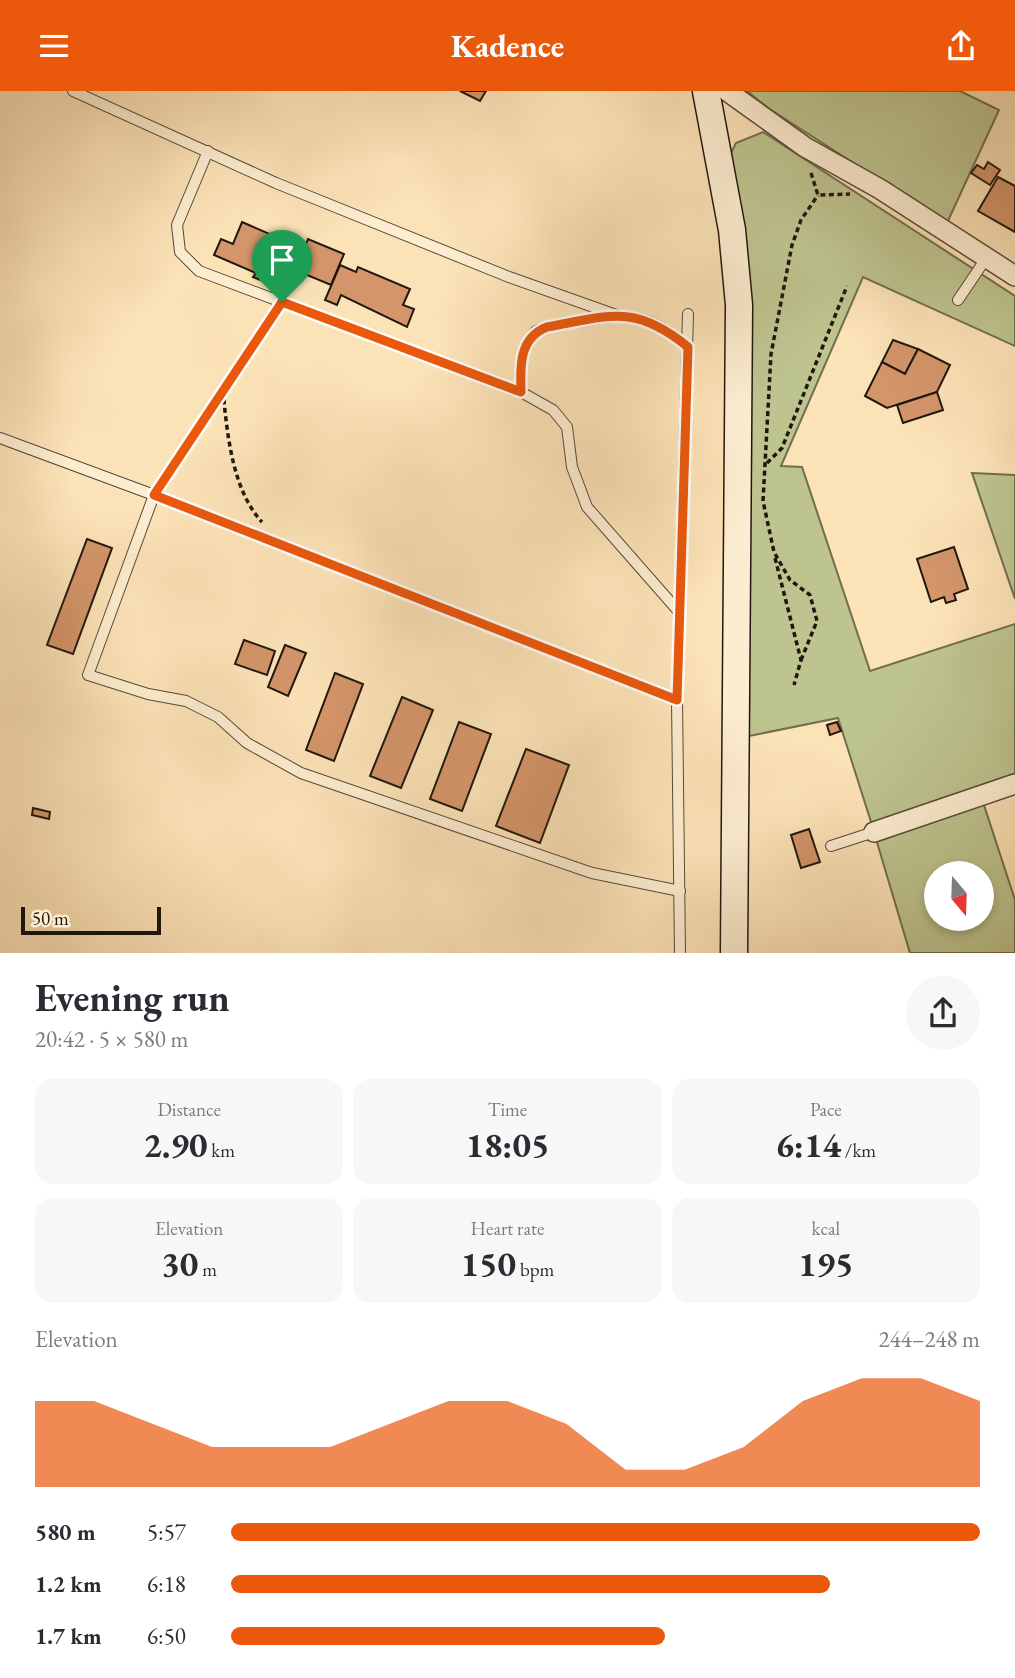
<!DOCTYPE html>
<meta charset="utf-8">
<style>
body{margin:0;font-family:"EB Garamond",serif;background:#f7f7f7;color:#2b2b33;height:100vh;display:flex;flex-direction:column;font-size:26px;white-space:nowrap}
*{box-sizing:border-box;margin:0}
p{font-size:23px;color:#7c7c81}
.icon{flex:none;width:38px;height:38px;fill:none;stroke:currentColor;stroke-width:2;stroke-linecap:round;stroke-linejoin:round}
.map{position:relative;height:862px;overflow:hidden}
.details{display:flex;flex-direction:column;background:#fff;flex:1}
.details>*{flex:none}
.needle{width:46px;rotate:161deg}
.buttons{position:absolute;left:924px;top:770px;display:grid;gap:14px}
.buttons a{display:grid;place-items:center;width:70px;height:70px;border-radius:50%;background:#fff;box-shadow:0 4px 10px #0003;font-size:35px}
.scale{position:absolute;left:21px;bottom:18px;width:140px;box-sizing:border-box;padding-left:7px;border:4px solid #21170f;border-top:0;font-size:19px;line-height:24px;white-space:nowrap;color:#21170f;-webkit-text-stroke:5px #fdedd0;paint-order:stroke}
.pin{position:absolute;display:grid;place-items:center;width:60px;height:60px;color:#fff;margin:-72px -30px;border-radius:50% 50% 50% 0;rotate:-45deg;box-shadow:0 0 7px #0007}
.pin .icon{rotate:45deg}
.round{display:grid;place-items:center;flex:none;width:74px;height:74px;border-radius:37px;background:#f7f7f7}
.summary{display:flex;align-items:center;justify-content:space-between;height:119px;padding:0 35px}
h1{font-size:38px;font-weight:700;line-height:52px}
.metrics{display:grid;grid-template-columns:repeat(3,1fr);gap:10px;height:119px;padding:7px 35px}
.metrics div{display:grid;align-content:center;border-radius:18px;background:#f7f7f7;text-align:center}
.metrics b{font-size:35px;font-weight:700}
.metrics small{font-size:19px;font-weight:400}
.metrics p{font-size:19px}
.chart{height:196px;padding:14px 35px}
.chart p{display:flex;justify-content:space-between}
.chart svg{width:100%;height:126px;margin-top:7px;fill:#ea580c;opacity:.7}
ul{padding:0 35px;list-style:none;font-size:23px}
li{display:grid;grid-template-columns:112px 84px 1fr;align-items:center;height:52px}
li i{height:18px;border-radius:9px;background:#ea580c}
header{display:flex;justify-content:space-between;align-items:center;height:91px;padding:0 35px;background:#ea580c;color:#fff;font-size:32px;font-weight:700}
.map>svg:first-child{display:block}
.green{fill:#bec48f;stroke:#706e4f;stroke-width:2;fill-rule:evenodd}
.building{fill:#d39569;stroke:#21170f;stroke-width:2}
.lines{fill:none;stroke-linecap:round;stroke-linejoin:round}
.lane-casing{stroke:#584a39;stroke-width:12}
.street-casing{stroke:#584a39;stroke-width:22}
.secondary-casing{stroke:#21170f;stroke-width:29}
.path{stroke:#21170f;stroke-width:3.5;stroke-dasharray:5 3.5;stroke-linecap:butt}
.lane{stroke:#fdedd0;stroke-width:10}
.street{stroke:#fdedd0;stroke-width:19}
.secondary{stroke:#fdedd0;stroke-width:26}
.route-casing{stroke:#fff;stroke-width:14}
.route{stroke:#ea580c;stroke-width:9}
</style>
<header><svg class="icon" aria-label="menu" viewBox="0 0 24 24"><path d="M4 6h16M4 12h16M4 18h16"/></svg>Kadence<svg class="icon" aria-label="share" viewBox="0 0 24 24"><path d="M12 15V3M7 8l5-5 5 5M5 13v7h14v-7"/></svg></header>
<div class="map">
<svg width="1015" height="863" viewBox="0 0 1015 863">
<rect width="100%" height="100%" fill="#fce3b7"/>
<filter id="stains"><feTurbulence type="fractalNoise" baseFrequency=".00286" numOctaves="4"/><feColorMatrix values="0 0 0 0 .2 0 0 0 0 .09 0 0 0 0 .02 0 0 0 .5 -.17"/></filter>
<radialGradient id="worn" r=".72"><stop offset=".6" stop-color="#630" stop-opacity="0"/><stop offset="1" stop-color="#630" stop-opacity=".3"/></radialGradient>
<g class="green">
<path d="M747,0H960L999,19L947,132L768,17Z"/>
<path d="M763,41L1015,205V255L863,186L781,375L802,376L870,580L1015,533V687L872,734L838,627L744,646L728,68L736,52Z"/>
<path d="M972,382L1015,384V508Z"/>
<path d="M983,711L1015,809V862H910L876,748ZM936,782H982V828H936Z"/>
</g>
<g class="building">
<path d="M460,0H486L480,10Z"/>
<path d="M988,71L1000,79L990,94L971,82L977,74L984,78Z"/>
<path d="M998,86L1015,95V141L978,120Z"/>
<path d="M242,131L304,158L308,148L344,163L331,194L300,181L294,196L273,188L271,193L253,186L256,182L214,164L221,148L233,153Z"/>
<path d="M340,174L356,181L358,176L410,198L403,214L414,218L407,236L341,204L337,214L325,209Z"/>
<path d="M893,249L918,258L905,283L882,271Z"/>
<path d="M918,258L950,274L937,301L887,317L865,305L882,271L905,283Z"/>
<path d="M937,301L943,319L903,332L897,314Z"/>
<path d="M87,448L112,457L73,563L47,554Z"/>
<path d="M954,456L968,498L954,503L956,509L946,512L944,506L931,511L917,468Z"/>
<path d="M244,549L275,560L267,584L235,573Z"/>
<path d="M285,554L306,562L288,605L268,596Z"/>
<path d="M335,582L363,593L334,670L306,659Z"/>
<path d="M402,606L433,619L401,697L370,685Z"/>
<path d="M459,631L491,643L462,720L430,708Z"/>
<path d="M837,631L841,640L830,644L827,634Z"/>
<path d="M526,658L569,674L540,752L496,735Z"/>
<path d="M33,717L50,721L49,728L32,724Z"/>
<path d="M809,738L820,771L801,777L791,744Z"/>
</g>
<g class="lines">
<g class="lane-casing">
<g id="lane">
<path d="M73,0L276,92L509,186L616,224"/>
<path d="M208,60L177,134L180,161L199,180L521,301"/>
<path d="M958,209L987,166"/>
<path d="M0,347L154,404L677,609"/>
<path d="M154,404L88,584L148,603L186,610L218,626L247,652L301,682L592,782L680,800"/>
<path d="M680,522L587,416L572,376L567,336L553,319L521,301C520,277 519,259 536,240C551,234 567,232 583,230C632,221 649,224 688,256"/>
<path d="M831,755L874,741"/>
<path d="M680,863L677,609L688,223"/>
</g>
</g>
<g class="street-casing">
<g id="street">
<path d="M727,0L805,56L880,98L1015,185"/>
<path d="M874,741L1015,693"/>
</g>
</g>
<g class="secondary-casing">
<path id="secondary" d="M706,0L732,139L739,214L734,863"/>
</g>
<g class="path">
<path d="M811,82L818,104L850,103"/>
<path d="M223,300C227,341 232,399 262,431"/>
<path d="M767,372L782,357L847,195"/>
<path d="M161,394L275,222"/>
<path d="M775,467L801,569L794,594"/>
<path d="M801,569L817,530L810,504L790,489L774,461L763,410L771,263L792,154L801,129L818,104"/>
</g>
<use href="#lane" class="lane"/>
<use href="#street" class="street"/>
<use href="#secondary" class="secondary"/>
</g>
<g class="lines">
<g class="route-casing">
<path id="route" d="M282,211L521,301C520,275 519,247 547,236C609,225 634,212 688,256L677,609L154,404Z"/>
</g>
<use href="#route" class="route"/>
</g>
<rect width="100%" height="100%" filter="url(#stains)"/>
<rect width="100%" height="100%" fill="url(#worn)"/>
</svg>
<div class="buttons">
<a><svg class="needle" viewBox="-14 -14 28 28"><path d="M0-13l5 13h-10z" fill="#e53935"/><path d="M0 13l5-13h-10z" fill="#7c7c81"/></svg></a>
</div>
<div class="scale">50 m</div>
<div class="pin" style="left:282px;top:211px;background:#1e9e55"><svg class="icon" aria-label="arrive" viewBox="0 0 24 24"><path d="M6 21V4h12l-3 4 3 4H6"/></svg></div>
</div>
<section class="details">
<div class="summary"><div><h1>Evening run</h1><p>20:42 · 5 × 580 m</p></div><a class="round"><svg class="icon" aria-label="share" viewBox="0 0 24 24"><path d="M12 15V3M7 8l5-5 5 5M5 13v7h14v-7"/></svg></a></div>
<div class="metrics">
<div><p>Distance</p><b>2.90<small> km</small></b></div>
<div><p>Time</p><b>18:05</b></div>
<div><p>Pace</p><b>6:14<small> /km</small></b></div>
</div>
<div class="metrics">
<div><p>Elevation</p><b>30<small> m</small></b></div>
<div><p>Heart rate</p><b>150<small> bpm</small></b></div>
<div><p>kcal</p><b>195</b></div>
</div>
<div class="chart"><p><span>Elevation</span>244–248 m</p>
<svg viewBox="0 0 160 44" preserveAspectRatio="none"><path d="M0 44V14L10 14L20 22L30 30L40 30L50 30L60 22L70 14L80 14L90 22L100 38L110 38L120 30L130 14L140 6L150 6L160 14V44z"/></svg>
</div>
<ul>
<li><b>580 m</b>5:57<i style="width:100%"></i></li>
<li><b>1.2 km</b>6:18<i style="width:80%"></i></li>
<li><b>1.7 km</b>6:50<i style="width:58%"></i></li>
</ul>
</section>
